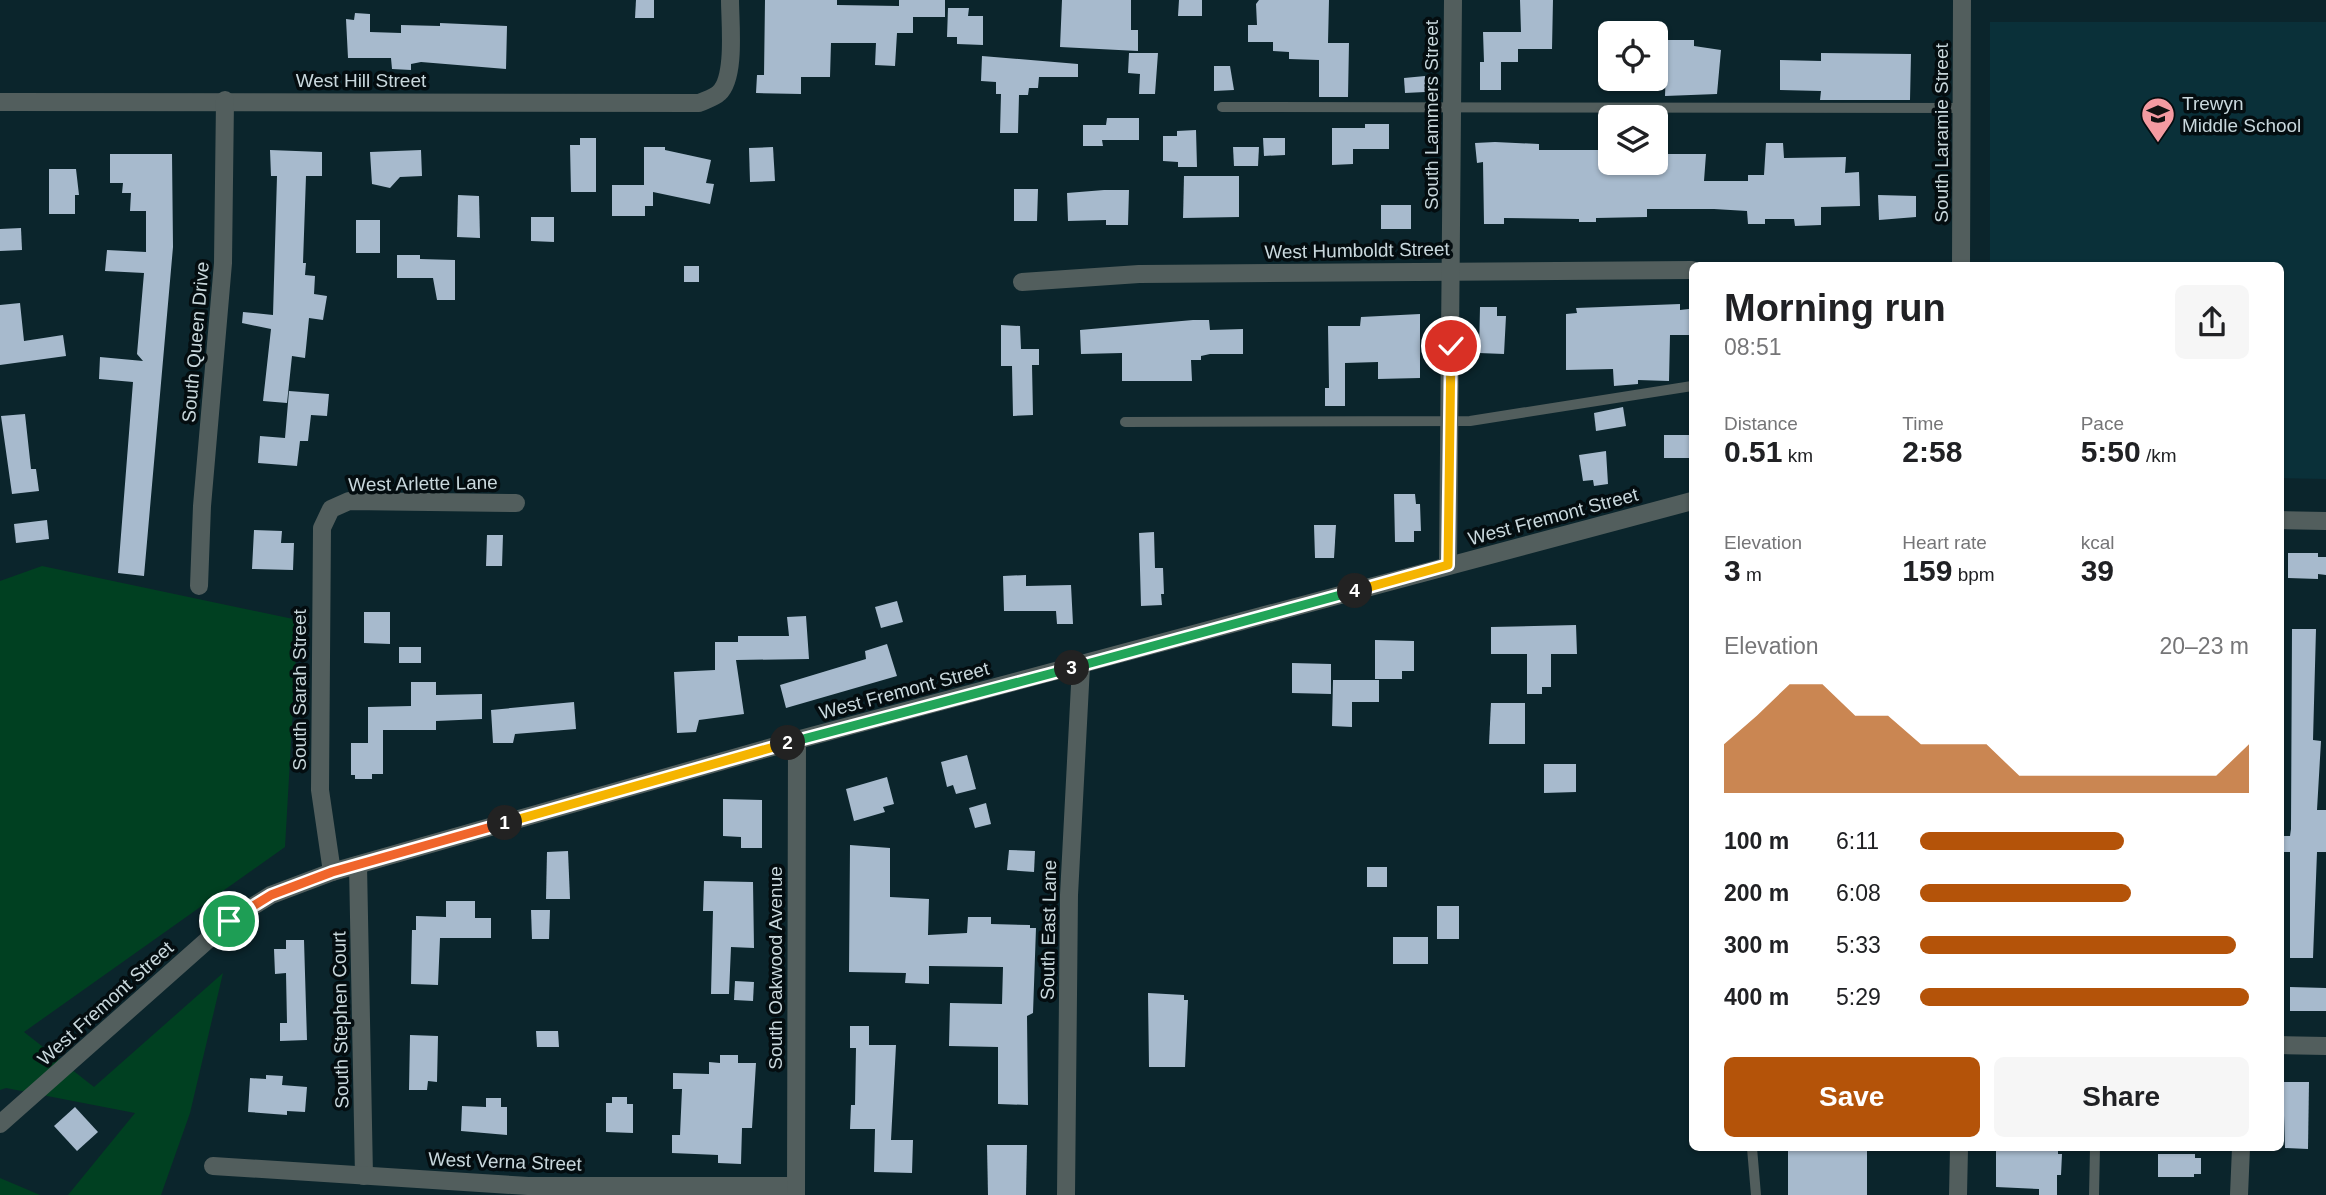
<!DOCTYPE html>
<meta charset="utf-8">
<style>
body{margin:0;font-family:Arial,sans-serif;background:#f6f6f6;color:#202124;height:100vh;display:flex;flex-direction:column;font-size:26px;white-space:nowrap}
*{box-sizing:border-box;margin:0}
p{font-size:23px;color:#757577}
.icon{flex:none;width:38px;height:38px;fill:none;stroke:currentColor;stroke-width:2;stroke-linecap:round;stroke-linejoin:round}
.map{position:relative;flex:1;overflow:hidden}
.drawer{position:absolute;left:1689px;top:262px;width:595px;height:889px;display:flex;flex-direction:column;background:#fff;border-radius:10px;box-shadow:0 2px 5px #0004}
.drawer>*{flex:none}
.buttons{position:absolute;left:1598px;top:21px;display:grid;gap:14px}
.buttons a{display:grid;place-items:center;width:70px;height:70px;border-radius:10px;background:#fff;box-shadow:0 2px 5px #0004;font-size:35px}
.pin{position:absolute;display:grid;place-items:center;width:60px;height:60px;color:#fff;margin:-30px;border:4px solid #fff;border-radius:50%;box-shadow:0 2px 7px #0007}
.km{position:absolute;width:35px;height:35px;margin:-18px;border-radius:50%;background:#222;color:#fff;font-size:19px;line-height:35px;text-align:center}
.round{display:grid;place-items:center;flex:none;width:74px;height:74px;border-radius:10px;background:#f6f6f6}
.head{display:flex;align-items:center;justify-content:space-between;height:119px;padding:0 35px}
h1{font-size:38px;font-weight:700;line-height:52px}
.stats{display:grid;grid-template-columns:repeat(3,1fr);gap:10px;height:119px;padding:7px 35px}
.stats div{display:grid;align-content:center}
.stats b{font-size:30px;font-weight:700}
.stats small{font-size:19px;font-weight:400}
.stats p{font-size:19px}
.chart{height:196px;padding:14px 35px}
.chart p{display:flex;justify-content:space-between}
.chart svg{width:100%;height:126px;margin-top:7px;fill:#b45309;opacity:.7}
.primary-button{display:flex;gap:14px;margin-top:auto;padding:14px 35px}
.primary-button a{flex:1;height:80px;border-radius:10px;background:#b45309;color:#fff;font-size:28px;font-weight:700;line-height:80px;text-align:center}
.primary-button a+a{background:#f6f6f6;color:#202124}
ul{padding:0 35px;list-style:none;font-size:23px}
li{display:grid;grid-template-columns:112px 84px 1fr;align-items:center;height:52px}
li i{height:18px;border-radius:9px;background:#b45309}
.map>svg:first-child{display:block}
.built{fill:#0a3039}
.green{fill:#004021}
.building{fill:#a7bacd}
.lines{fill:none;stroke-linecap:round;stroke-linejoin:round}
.service{stroke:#525e5d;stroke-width:10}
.minor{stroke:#525e5d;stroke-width:18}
.tertiary{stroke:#525e5d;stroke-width:18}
.split-1-casing{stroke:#fff;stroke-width:14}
.split-2-casing{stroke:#fff;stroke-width:14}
.split-3-casing{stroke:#fff;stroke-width:14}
.split-4-casing{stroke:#fff;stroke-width:14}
.split-5-casing{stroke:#fff;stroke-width:14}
.split-1{stroke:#f0652b;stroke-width:9}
.split-2{stroke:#f5b400;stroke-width:9}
.split-3{stroke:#22a559;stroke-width:9}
.split-4{stroke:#22a559;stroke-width:9}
.split-5{stroke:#f5b400;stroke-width:9}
.labels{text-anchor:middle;stroke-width:7;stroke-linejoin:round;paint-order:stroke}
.street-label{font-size:19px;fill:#c9d8dd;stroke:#040d10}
.poi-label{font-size:19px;fill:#c9d8dd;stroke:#040d10;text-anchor:start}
</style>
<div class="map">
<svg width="2326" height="1195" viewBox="0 0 2326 1195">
<rect width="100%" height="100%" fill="#0b252c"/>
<path class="built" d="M1990,22H2326V479L2280,478V266H1990Z"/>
<g class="green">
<path d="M42,566L298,620L285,847L24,1032L94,1087L223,973L190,1113L161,1195H68L135,1113L6,1088L0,1090V581Z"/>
<path d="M0,1178L40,1195H0Z"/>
</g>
<g class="building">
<path d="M636,0H654V18H635Z"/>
<path d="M765,0H837V5L899,6V0H945V17H913V33H897L895,66L875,65L876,43H831L830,77H801V94L756,93L757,75H764Z"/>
<path d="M1062,0H1131V30H1138V51L1060,47Z"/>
<path d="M1179,0H1202V16H1178Z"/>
<path d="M1259,0H1329L1328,43H1349L1348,97H1319V60L1289,59V52L1273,51V42H1248V25H1257L1256,4Z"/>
<path d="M1520,0H1553L1552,49H1518V62H1501V90H1480V62H1484L1483,32H1521Z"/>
<path d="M948,8H969L968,16H983V45L957,44V37H947Z"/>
<path d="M355,13L370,14V32L401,33V25L440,26V23L507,26L506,69L421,62L411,64V70L392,69L391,58H348L346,19L354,20Z"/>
<path d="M1667,40H1694V46L1721,50L1717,94L1665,96Z"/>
<path d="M1129,53H1158L1155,94H1139L1140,74L1128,73Z"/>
<path d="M1821,53L1911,54L1910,100H1820L1821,91L1780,90V60L1821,61Z"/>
<path d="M982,56L1078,64V77H1039L1038,88H1029L1028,95H1019L1018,133H1000L1001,94H996V82L981,81Z"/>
<path d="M1214,66H1230L1234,90L1214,91Z"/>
<path d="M1425,76V92L1405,93L1404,78Z"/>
<path d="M1107,118H1139V140H1102L1103,146H1083V125H1106Z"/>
<path d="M1365,124H1389V149H1353V164L1332,165V128H1365Z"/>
<path d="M1196,130L1197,167H1178V162L1163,161V136H1177V131Z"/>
<path d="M580,138H596V192H571L570,145H580Z"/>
<path d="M1263,138H1285V155L1264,156Z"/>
<path d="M1495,142L1539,144V150H1610V163H1656V154H1706L1704,181H1748V175H1764L1766,143H1783L1784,158L1846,157L1845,173L1859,172L1860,206L1821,207V225L1795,226L1794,219H1765V224H1748L1747,211L1714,209H1647V217L1596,218V222H1579V219L1504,218V224H1484L1483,162L1477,163L1475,143Z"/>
<path d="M644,147H665V150L711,160L706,183L714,184L710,204L653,192V206H645V216H612V185H644Z"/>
<path d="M773,147L775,181L750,182L749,148Z"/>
<path d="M1233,147H1259L1258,166H1234Z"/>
<path d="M270,150L322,152V176H306L303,263H306L305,275L315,276L314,294L327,296L323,320L309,318L305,358L292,356L287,403L263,401L271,329L242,323L243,312L273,315L277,176H271Z"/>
<path d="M421,150L422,176L400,177L390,188L372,184L370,152Z"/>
<path d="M110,154H172L173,247L144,576L118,573L133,382L99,379L100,357L143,361L137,354L144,273L105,271L107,250L146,252V211H130L131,193H122L123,183H110Z"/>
<path d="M49,169H76L79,195H75V214H49Z"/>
<path d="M1184,176H1239V217L1183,218Z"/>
<path d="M1014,189H1038L1037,221H1014Z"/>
<path d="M1104,190H1129L1128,225H1106V220L1068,221L1067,193Z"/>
<path d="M458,195L479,196L480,238L457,237Z"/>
<path d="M1878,195L1916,196V217L1879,220Z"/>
<rect x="1381" y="205" width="30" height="24"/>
<path d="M531,217H554V242L531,241Z"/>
<rect x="356" y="220" width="24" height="33"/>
<path d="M21,228L22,250L0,251V229Z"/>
<path d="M397,255H420V259L455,260V300H437L433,278H397Z"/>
<rect x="684" y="266" width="15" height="16"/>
<path d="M20,303L24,341L63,335L66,356L0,365V305Z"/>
<path d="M1680,304V310L1689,309L1690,335H1670L1669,381L1638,380V384L1614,386L1613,369L1566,370V314L1577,313L1576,308Z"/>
<path d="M1480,307H1497V316H1506L1504,354L1479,353Z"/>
<path d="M1420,314V378L1378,379V362L1345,363V406H1325V388H1329L1328,326H1360L1361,317Z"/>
<path d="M1193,320H1209L1210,330L1243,329V354H1210L1201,356V360H1191L1192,381H1122V353L1081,354L1080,330Z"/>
<path d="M1001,325L1020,326L1021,349H1039V365H1032L1033,415L1013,416L1012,366H1001Z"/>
<path d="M289,391L329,394L327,416L311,415L308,441H300L297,466L258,463L260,436L285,438Z"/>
<path d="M1623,407L1626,426L1596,431L1594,413Z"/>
<path d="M25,414L31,469H36L39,491L12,494L1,416Z"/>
<rect x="1664" y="435" width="27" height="23"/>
<path d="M1606,451L1608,484L1594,486L1593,480L1583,481L1579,455Z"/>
<path d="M1394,494H1415L1416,504H1420L1421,531H1414V542H1395Z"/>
<path d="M47,520L49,539L16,543L14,524Z"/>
<path d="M1314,525H1336L1334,558H1315Z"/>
<path d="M254,530L282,531L281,543H294L293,570L252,569Z"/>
<path d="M1154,532L1155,568H1163L1164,594H1161L1162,605L1141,606L1139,533Z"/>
<path d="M487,535H503L502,566H486Z"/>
<path d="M2288,553H2318V557H2326V575L2318,574V579L2288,578Z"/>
<path d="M1026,575V586L1071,585L1073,624H1057L1056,611H1004L1003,576Z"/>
<path d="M897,601L903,622L881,628L875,607Z"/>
<path d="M364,612H390V644L364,643Z"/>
<path d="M806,616L809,659L736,660L744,714L699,720L696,732L677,733L674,672L715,670V642H738V636H789L787,617Z"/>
<path d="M1576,625L1577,654H1551V687H1542V694H1527V654H1491V627Z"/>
<path d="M2292,629H2316L2313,740L2321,741L2317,810H2326V852H2317L2313,958H2290V852H2283L2284,836H2290L2291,829Z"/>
<path d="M1375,640L1414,641V671H1402V679H1375Z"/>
<path d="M887,644L897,676L786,708L780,685L866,659L865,651Z"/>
<rect x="399" y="647" width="22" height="16"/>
<path d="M1292,663L1331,664V694L1292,693Z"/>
<path d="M1333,680H1379V702H1352V727L1332,726Z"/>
<path d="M411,682H436V695L482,694V719L436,721V730H383V774H372V779H355V775H351V743H368V707L411,706Z"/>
<path d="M574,702L576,729L515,734L513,743H493L491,710Z"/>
<path d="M1491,703H1525V744H1489Z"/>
<path d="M967,755L976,789L956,794L953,785L947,787L941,762Z"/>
<path d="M1544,764H1576V792L1544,793Z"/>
<path d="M887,777L894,804L883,807L885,812L854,821L846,789Z"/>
<path d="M723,799L762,800V848H741V837L723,836Z"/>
<path d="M986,803L991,824L975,828L969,808Z"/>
<path d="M850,845L890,848V897L929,899L928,935L967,933L968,917H991V924L1030,925V928H1036L1033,1013L1027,1016L1028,1105L998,1104V1047L949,1046L950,1003L1002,1004L1003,967L929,966V984L905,983L906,973L849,972Z"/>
<path d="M1009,850L1035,851L1034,872L1007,870Z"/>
<path d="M568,851L570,899H546L547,852Z"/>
<rect x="1367" y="867" width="20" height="20"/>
<path d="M704,881L753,882L754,948L731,947L729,994H711L713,911H703Z"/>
<path d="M446,901H475V918H491V938H440L438,985L411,984L412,930H416V916L446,917Z"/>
<rect x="1437" y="906" width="22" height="33"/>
<path d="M531,910H550L549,939H532Z"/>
<rect x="1393" y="937" width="35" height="27"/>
<path d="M286,940H304L307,1040L280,1041V1023H287L286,973L275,974L274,949H286Z"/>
<path d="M735,981L754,982L753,1001L734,1000Z"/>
<path d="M2290,987L2326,988V1011H2290Z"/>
<path d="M1148,993L1184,995V1000H1188L1185,1067H1149Z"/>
<path d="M850,1026H869V1045H896L891,1140H913L912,1173L874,1172L875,1129H850L851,1105H855L856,1048H850Z"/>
<path d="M536,1031H558L559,1047H537Z"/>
<path d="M410,1035L438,1036L437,1082L428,1081L427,1090H409Z"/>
<path d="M720,1055H738V1063H756L752,1128H742L741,1164L718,1163V1155L672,1153V1135H680L682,1089H673V1073L709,1074V1062L720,1063Z"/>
<path d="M266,1075L283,1076L282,1085L307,1087L305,1112L287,1111V1115L248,1112L250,1078L266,1079Z"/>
<path d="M2283,1082H2309L2308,1149L2285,1148Z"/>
<path d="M612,1097H627V1104H633V1133L606,1132V1103H612Z"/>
<path d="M486,1098H501V1107H507V1135L461,1131L462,1106L486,1107Z"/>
<path d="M75,1107L98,1132L77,1151L54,1126Z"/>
<path d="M987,1145H1027L1026,1195H988Z"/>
<rect x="1788" y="1148" width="79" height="47"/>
<path d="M1996,1148H2058V1154H2062L2061,1175H2057V1195H2039V1189L1996,1187Z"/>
<path d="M2158,1154H2195V1158H2201V1174H2194V1177H2158Z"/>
</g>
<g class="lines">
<g class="service">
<path d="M1222,107L1962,108"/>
<path d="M1125,422L1470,421L1692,386"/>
<path d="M1752,1148L1756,1195"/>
<path d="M2094,1195L2095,1148"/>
</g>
<g class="minor">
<path d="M0,102L699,103C705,100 714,98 719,93C736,78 730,22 730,0"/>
<path d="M1022,282L1139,274L1692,270"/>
<path d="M2280,520L2326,521"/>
<path d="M1448,565L1453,0"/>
<path d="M199,586L202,506L223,263L225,100"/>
<path d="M358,865L364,1176"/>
<path d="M332,872L320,790L322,528L331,509L349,501L516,503"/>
<path d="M2280,1045L2326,1046"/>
<path d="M0,1124L229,921L271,895L332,872L797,740L1692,501"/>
<path d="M213,1166L528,1186H796"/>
<path d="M796,1195L797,740"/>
<path d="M1066,1195L1069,895L1081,666"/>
<path d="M2239,1195L2241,1148"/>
</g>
<g class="tertiary">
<path d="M1961,266L1962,0"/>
<path d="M1958,1195L1959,1148"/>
</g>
</g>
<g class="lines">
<g class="split-1-casing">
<path id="split-1" d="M229,921L271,895L332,872L505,823"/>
</g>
<g class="split-2-casing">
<path id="split-2" d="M505,823L788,743"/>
</g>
<g class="split-3-casing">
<path id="split-3" d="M788,743L1072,668"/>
</g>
<g class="split-4-casing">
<path id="split-4" d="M1072,668L1355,591"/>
</g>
<g class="split-5-casing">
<path id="split-5" d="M1355,591L1448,565L1451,346"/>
</g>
<use href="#split-1" class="split-1"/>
<use href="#split-2" class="split-2"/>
<use href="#split-3" class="split-3"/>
<use href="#split-4" class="split-4"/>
<use href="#split-5" class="split-5"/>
</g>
<defs>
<g id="school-pin" transform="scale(1.75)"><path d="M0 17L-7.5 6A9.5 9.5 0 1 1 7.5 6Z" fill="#f49aa1" stroke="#040d10"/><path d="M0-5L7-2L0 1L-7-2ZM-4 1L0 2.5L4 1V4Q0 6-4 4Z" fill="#111"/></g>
</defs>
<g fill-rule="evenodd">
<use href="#school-pin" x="2158" y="114"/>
</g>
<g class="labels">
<g class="street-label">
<text x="361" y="87">West Hill Street</text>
<text transform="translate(1431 115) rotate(-90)" y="7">South Lammers Street</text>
<text transform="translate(1941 133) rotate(-90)" y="7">South Laramie Street</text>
<text transform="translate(1357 250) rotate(-1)" y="7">West Humboldt Street</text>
<text transform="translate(195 342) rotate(-85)" y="7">South Queen Drive</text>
<text transform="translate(423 483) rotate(-1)" y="7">West Arlette Lane</text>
<text transform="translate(1553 516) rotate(-15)" y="7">West Fremont Street</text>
<text transform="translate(299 690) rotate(-90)" y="7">South Sarah Street</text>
<text transform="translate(904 690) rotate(-15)" y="7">West Fremont Street</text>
<text transform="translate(1048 930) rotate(-89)" y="7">South East Lane</text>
<text transform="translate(775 968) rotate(-90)" y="7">South Oakwood Avenue</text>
<text transform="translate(105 1003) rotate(-42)" y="7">West Fremont Street</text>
<text transform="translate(340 1020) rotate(-91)" y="7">South Stephen Court</text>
<text transform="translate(505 1161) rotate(2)" y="7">West Verna Street</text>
</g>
<g class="poi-label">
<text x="2182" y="110">Trewyn<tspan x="2182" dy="22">Middle School</tspan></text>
</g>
</g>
</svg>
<div class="buttons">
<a><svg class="icon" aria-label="locate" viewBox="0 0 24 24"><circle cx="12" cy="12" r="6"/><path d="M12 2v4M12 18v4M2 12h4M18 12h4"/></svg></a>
<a><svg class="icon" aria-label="layers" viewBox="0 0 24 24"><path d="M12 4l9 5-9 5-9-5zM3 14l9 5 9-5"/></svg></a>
</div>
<div class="pin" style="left:229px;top:921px;background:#1e9e55"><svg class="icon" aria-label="arrive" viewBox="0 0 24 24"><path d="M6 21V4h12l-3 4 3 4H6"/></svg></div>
<div class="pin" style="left:1451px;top:346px;background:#d93025"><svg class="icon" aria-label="check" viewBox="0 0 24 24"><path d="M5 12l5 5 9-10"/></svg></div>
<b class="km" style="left:505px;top:823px">1</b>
<b class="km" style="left:788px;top:743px">2</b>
<b class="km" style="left:1072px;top:668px">3</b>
<b class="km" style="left:1355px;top:591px">4</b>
<section class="drawer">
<div class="head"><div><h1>Morning run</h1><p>08:51</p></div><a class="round"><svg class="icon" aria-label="share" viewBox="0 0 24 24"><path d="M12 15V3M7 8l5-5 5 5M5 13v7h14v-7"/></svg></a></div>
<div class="stats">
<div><p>Distance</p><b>0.51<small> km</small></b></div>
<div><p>Time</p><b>2:58</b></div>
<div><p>Pace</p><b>5:50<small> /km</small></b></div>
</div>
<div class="stats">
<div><p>Elevation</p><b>3<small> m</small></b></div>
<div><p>Heart rate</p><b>159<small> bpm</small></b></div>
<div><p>kcal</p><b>39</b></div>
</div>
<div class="chart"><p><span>Elevation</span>20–23 m</p>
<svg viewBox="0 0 160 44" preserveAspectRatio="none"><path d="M0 44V27L10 17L20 6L30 6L40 17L50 17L60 27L70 27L80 27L90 38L100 38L110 38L120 38L130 38L140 38L150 38L160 27V44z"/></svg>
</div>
<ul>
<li><b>100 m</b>6:11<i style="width:62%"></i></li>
<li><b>200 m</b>6:08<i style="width:64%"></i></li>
<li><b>300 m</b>5:33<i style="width:96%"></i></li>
<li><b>400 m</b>5:29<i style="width:100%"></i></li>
</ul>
<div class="primary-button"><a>Save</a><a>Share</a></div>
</section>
</div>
